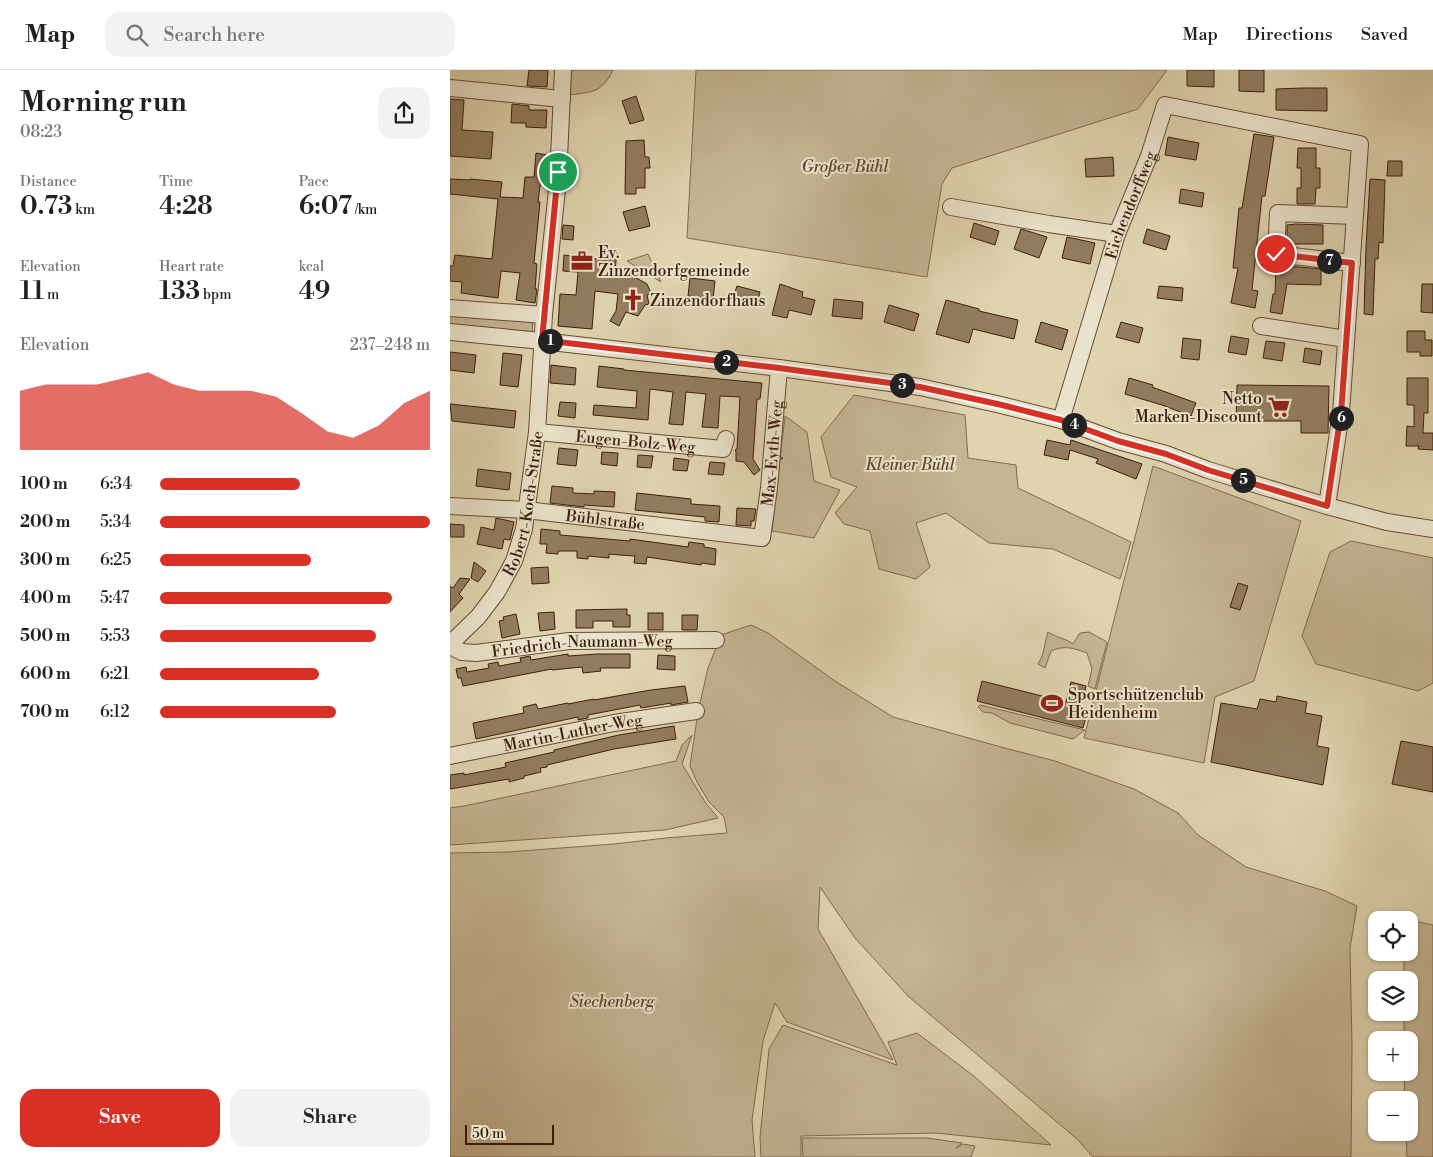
<!DOCTYPE html>
<meta charset="utf-8">
<style>
body{margin:0;font-family:"Libre Bodoni",serif;background:#f2f2f2;color:#202124;height:100vh;display:flex;flex-direction:column;font-size:19px;white-space:nowrap}
*{box-sizing:border-box;margin:0}
p{font-size:16px;color:#757577}
.icon{flex:none;width:28px;height:28px;fill:none;stroke:currentColor;stroke-width:2;stroke-linecap:round;stroke-linejoin:round}
.map{position:relative;flex:1;overflow:hidden}
.side{display:flex;flex-direction:column;background:#fff;width:450px}
.side>*{flex:none}
.controls{position:absolute;left:918px;top:841px;display:grid;gap:10px}
.controls a{display:grid;place-items:center;width:50px;height:50px;border-radius:10px;background:#fff;box-shadow:0 1px 4px #0004;font-size:25px}
.scale{position:absolute;left:15px;bottom:12px;width:89px;box-sizing:border-box;padding-left:5px;border:2px solid #3e1e0b;border-top:0;font-size:14px;line-height:18px;white-space:nowrap;color:#3e1e0b;-webkit-text-stroke:4px #eae3cb;paint-order:stroke}
.pin{position:absolute;display:grid;place-items:center;width:42px;height:42px;color:#fff;margin:-21px;border:2px solid #fff;border-radius:50%;box-shadow:0 1px 5px #0007}
.km{position:absolute;width:25px;height:25px;margin:-12px;border-radius:50%;background:#222;color:#fff;font-size:14px;line-height:25px;text-align:center}
.round{display:grid;place-items:center;flex:none;width:52px;height:52px;border-radius:15px;background:#f2f2f2}
.head{display:flex;align-items:center;justify-content:space-between;height:85px;padding:0 20px}
h1{font-size:28px;font-weight:600;line-height:38px}
.figures{display:grid;grid-template-columns:repeat(3,1fr);gap:8px;height:85px;padding:5px 20px}
.figures div{display:grid;align-content:center}
.figures b{font-size:25px;font-weight:600}
.figures small{font-size:14px;font-weight:400}
.figures p{font-size:14px}
.chart{height:140px;padding:10px 20px}
.chart p{display:flex;justify-content:space-between}
.chart svg{width:100%;height:90px;margin-top:5px;fill:#d93025;opacity:.7}
.action{display:flex;gap:10px;margin-top:auto;padding:10px 20px}
.action a{flex:1;height:58px;border-radius:15px;background:#d93025;color:#fff;font-size:20px;font-weight:600;line-height:58px;text-align:center}
.action a+a{background:#f2f2f2;color:#202124}
ul{padding:0 20px;list-style:none;font-size:16px}
li{display:grid;grid-template-columns:80px 60px 1fr;align-items:center;height:38px}
li i{height:12px;border-radius:6px;background:#d93025}
header{display:flex;align-items:center;gap:30px;box-sizing:border-box;height:70px;padding:0 25px;background:#fff;border-bottom:1px solid #e0e0e0}
header strong{font-size:24px}
nav{display:flex;gap:28px;margin-inline-start:auto;font-size:18px}
.search{width:350px;height:45px;background:#f2f2f2;display:flex;align-items:center;gap:12px;box-sizing:border-box;padding:0 18px;border-radius:15px;color:#757577;font-size:19px}
main{display:flex;flex:1;min-height:0}
.map>svg:first-child{display:block}
.green{fill:#c4b593;stroke:#816a4f}
.building{fill:#927d60;stroke:#3e1e0b}
.lines{fill:none;stroke-linecap:round;stroke-linejoin:round}
.minor-casing{stroke:#664c34;stroke-width:18}
.minor{stroke:#eae3cb;stroke-width:16}
.route-casing{stroke:#fff;stroke-width:10}
.route{stroke:#d93025;stroke-width:6}
.labels{text-anchor:middle;stroke-width:4;stroke-linejoin:round;paint-order:stroke}
.park-label{font-size:16px;font-style:italic;fill:#60442d;stroke:#eae3cb}
.street-label{font-size:16px;fill:#3e1e0b;stroke:#eae3cb}
.poi-label{font-size:16px;fill:#3e1e0b;stroke:#eae3cb;text-anchor:start}
</style>
<header>
<strong>Map</strong>
<div class="search"><svg class="icon" aria-label="search" viewBox="0 0 24 24"><circle cx="10" cy="10" r="6"/><path d="M15 15l6 6"/></svg>Search here</div>
<nav><a>Map</a><a>Directions</a><a>Saved</a></nav>
</header>
<main>
<section class="side">
<div class="head"><div><h1>Morning run</h1><p>08:23</p></div><a class="round"><svg class="icon" aria-label="share" viewBox="0 0 24 24"><path d="M12 15V3M7 8l5-5 5 5M5 13v7h14v-7"/></svg></a></div>
<div class="figures">
<div><p>Distance</p><b>0.73<small> km</small></b></div>
<div><p>Time</p><b>4:28</b></div>
<div><p>Pace</p><b>6:07<small> /km</small></b></div>
</div>
<div class="figures">
<div><p>Elevation</p><b>11<small> m</small></b></div>
<div><p>Heart rate</p><b>133<small> bpm</small></b></div>
<div><p>kcal</p><b>49</b></div>
</div>
<div class="chart"><p><span>Elevation</span>237–248 m</p>
<svg viewBox="0 0 160 44" preserveAspectRatio="none"><path d="M0 44V15L10 12L20 12L30 12L40 9L50 6L60 12L70 15L80 15L90 15L100 18L110 26L120 35L130 38L140 32L150 21L160 15V44z"/></svg>
</div>
<ul>
<li><b>100 m</b>6:34<i style="width:52%"></i></li>
<li><b>200 m</b>5:34<i style="width:100%"></i></li>
<li><b>300 m</b>6:25<i style="width:56%"></i></li>
<li><b>400 m</b>5:47<i style="width:86%"></i></li>
<li><b>500 m</b>5:53<i style="width:80%"></i></li>
<li><b>600 m</b>6:21<i style="width:59%"></i></li>
<li><b>700 m</b>6:12<i style="width:65%"></i></li>
</ul>
<div class="action"><a>Save</a><a>Share</a></div>
</section>
<div class="map">
<svg width="983" height="1087" viewBox="0 0 983 1087">
<rect width="100%" height="100%" fill="#dfd4af"/>
<filter id="stains"><feTurbulence type="fractalNoise" baseFrequency=".004" numOctaves="4"/><feColorMatrix values="0 0 0 0 .2 0 0 0 0 .09 0 0 0 0 .02 0 0 0 .5 -.17"/></filter>
<radialGradient id="worn" r=".72"><stop offset=".6" stop-color="#630" stop-opacity="0"/><stop offset="1" stop-color="#630" stop-opacity=".3"/></radialGradient>
<g class="green">
<path d="M120,0H163C152,23 142,22 119,25Z"/>
<path d="M246,0H717L688,39L502,98L492,114L477,207L237,168Z"/>
<path d="M198,184L211,212L177,191Z"/>
<path d="M0,240L83,248L82,262L0,254Z"/>
<path d="M404,325L515,345L518,388L566,395L568,418L681,472L670,509L603,479L539,473L496,443L466,453L480,497L466,509L429,499L420,461L394,454L385,443L407,417L381,407L371,367Z"/>
<path d="M335,346L357,362L364,411L390,420L364,468L322,461Z"/>
<path d="M703,396L851,451L804,611L765,627L754,693L634,668Z"/>
<path d="M901,471L983,488V613L968,621L866,594L852,566L880,482Z"/>
<path d="M301,555L318,563L385,611L443,647L551,677L605,691L684,719L728,743L748,765L796,797L875,821L907,836L900,878L902,976L901,1087H643L627,1069L458,926L405,868L370,817L368,859L443,990L337,952L325,933L313,971L302,1050L305,1087H0V783L58,782L164,774L216,768L277,763L274,747L259,732L247,712L240,696L248,642L258,598L271,565Z"/>
<path d="M598,562C607,568 615,568 623,574L630,563L639,562L657,572L645,619L638,616L642,599L637,583C624,578 614,575 601,581L595,598L588,594C595,583 594,574 598,562Z"/>
<path d="M530,635L635,660L623,669L560,653L542,643L533,642L528,637Z"/>
<path d="M242,665L232,694L255,732L268,748L215,760L0,775V738L14,736L226,691L232,675Z"/>
<path d="M954,849L983,855V1087H957L956,1063L959,1062V1030H955L954,1003L959,1002V970H954V943L959,942V910H954V883L959,882V850Z"/>
<path d="M333,955L447,995L438,972L467,963L525,1007L601,1075L486,1063L351,1066V1087H311L310,1067L319,979Z"/>
<path d="M352,1068H477L512,1073L506,1078L513,1074L525,1076L521,1087H353Z"/>
</g>
<g class="building">
<path d="M79,0H98L97,17L77,16Z"/>
<path d="M737,0H764V17L737,16Z"/>
<path d="M789,0H814V22L789,21Z"/>
<path d="M853,18H877V41L826,40V19Z"/>
<path d="M186,26L194,50L180,54L172,31Z"/>
<path d="M0,29L14,30L12,60L43,62L41,89L0,86Z"/>
<path d="M62,34L79,36V40H97L96,58L76,57V53H61Z"/>
<path d="M804,64L824,67L815,126H812L802,220L808,221L805,238L781,233L788,198H783L789,138H792Z"/>
<path d="M718,67L749,73L746,90L715,85Z"/>
<path d="M194,70L195,87H199L200,98H195V118H186V124H175L176,71Z"/>
<path d="M848,78H866V98H870V118H866L865,134H847V118H851V98H847Z"/>
<path d="M86,83L97,85L94,109L91,108L88,132H90L84,193L87,194L85,219H87L85,233L66,230L70,203L51,201L48,228L11,223L12,212L0,211V196H3L5,185L42,189L48,129L0,124V109L20,110V109L52,112L50,127L73,128L75,107H84Z"/>
<path d="M663,87L664,106L636,107L635,89Z"/>
<path d="M938,91H952V106H937Z"/>
<path d="M920,109L935,110L933,173L929,172L928,189H925L923,245L914,244L916,177Z"/>
<path d="M731,119L754,123L752,137L729,133Z"/>
<path d="M195,136L200,156L179,161L173,142Z"/>
<path d="M524,153L549,161L545,175L520,167Z"/>
<path d="M846,154L873,155V174H837V155Z"/>
<path d="M113,155L124,156L123,170L112,169Z"/>
<path d="M571,159L597,167L589,188L564,179Z"/>
<path d="M697,159L720,166L716,180L693,173Z"/>
<path d="M617,167L645,173L640,194L612,188Z"/>
<path d="M156,179L167,180L165,202L184,204L183,206L197,214L201,223L197,225L199,234L195,235L188,246L176,242L169,256L160,251L166,241L168,224L145,221L142,259L108,256L110,224L126,225L128,202L113,201L114,185L156,190Z"/>
<path d="M826,195L871,199V215L837,214L832,244L820,242L823,224H825Z"/>
<path d="M240,208L265,211L263,229L238,226Z"/>
<path d="M330,214L353,222L352,227L365,230L361,245L339,240L337,248L322,245Z"/>
<path d="M972,214H983V243L971,242Z"/>
<path d="M287,216L310,222L306,237L282,231Z"/>
<path d="M709,216L733,218L732,231L707,228Z"/>
<path d="M384,229L413,232L412,249L382,246Z"/>
<path d="M496,230L529,239V241L568,250L564,269L523,259L519,273L486,264Z"/>
<path d="M439,235L469,244L464,261L434,252Z"/>
<path d="M591,252L618,260L612,280L585,272Z"/>
<path d="M671,252L693,258L689,273L666,267Z"/>
<path d="M957,261H975V270H982V286H970V282H957Z"/>
<path d="M781,266L799,269L796,285L778,282Z"/>
<path d="M733,268L751,270L749,290L731,288Z"/>
<path d="M816,271L835,273L832,291L813,288Z"/>
<path d="M855,278L872,281L870,295L853,292Z"/>
<path d="M0,282L26,285L24,303L0,300Z"/>
<path d="M53,283L72,285L68,317L50,315Z"/>
<path d="M101,295L126,298L125,315L100,313Z"/>
<path d="M149,296L174,299V300L312,313L310,329H307L303,389L310,400L304,405L294,392L286,391V382L285,380L287,379L290,327L270,326L268,358L252,357L256,324L236,322L233,355L219,354L223,322L200,319L198,350L143,345L144,335L186,338L187,321L147,317Z"/>
<path d="M679,308L703,315L702,317L746,333L741,346L712,335L675,324Z"/>
<path d="M957,308H978V343H974L973,363H983V380L968,379L969,376H956L957,356L964,357V335H957Z"/>
<path d="M787,315L879,316L878,363H851V351H786Z"/>
<path d="M110,332L126,333L125,348L108,346Z"/>
<path d="M0,334L66,341L64,358L2,351Z"/>
<path d="M597,370L620,375L621,370L692,394L686,409L646,393L648,389L620,380L618,390L594,385Z"/>
<path d="M109,378L128,380L126,396L107,394Z"/>
<path d="M152,382L168,383L167,396L151,394Z"/>
<path d="M188,385L203,386L201,398L187,397Z"/>
<path d="M224,388L239,390L237,401L223,400Z"/>
<path d="M260,392L275,393L273,405L258,404Z"/>
<path d="M28,399L61,403L59,420L26,416Z"/>
<path d="M102,416L123,418V423L144,424V421L165,422L164,437L134,435V437L100,433Z"/>
<path d="M187,423L241,429V434L270,436L269,452L255,451V447L185,440Z"/>
<path d="M287,438L306,439L304,451H301V456L286,455Z"/>
<path d="M46,448L64,452L60,470L54,469L52,479L27,474L31,457L44,460Z"/>
<path d="M0,454L14,455V467H0Z"/>
<path d="M91,459L110,461V465L180,471V469L238,477L239,472L254,474V477L266,479L265,495L252,493L251,495L197,487L196,494L184,493L185,486L169,485L159,484V488L138,486V489L127,488V481H108V484L96,483L97,474H90Z"/>
<path d="M24,492L36,501L28,512L21,508Z"/>
<path d="M98,497L99,513L82,514L81,498Z"/>
<path d="M10,508L20,509L9,524L13,528L0,542V516L3,518Z"/>
<path d="M788,513L798,516L790,540L780,537Z"/>
<path d="M177,539V545H180V557H163V551H143V558H126V540Z"/>
<path d="M104,542L105,559L90,561L88,543Z"/>
<rect x="198" y="543" width="15" height="17"/>
<path d="M66,544L70,564L52,568L49,551L54,550L53,547Z"/>
<path d="M232,545H248L247,560H232Z"/>
<path d="M118,584V586L148,584H180V598H150L151,601L133,603L132,597L102,600V599L13,616L11,608H8L6,599L16,597L17,602L39,598L38,594L48,592L49,596L71,592L70,588L80,586L81,590Z"/>
<path d="M208,585L225,586V600L207,599Z"/>
<path d="M532,611L616,632L621,612L636,616L631,638L638,640L633,658L527,631Z"/>
<path d="M235,616L238,632L221,635V633L191,638L190,635L138,645V648L128,650V647L26,669L23,653L74,643L73,637L86,634L88,639L118,633V634L144,629V630L201,620Z"/>
<path d="M827,626L857,632L855,643L872,646L867,676L879,678L873,715L761,692L771,633L807,639L810,629L826,632Z"/>
<path d="M224,656L226,669L164,679L97,695V697L90,698L91,702L74,706V708L59,712V709L0,719V705L14,703V705L56,697L55,693L104,682V680L169,665Z"/>
<path d="M951,671L983,677V722L942,714Z"/>
</g>
<g class="lines">
<g class="minor-casing">
<g id="minor">
<path d="M0,18L112,29"/>
<path d="M501,137L599,154L667,164"/>
<path d="M902,193L826,184L828,143L904,146"/>
<path d="M0,238L94,245"/>
<path d="M811,256L896,269"/>
<path d="M0,262L92,271L329,298L470,317L551,335L611,350L668,371L716,384L758,400L877,436L937,452L983,459"/>
<path id="s1" d="M611,350L667,164L699,86L715,35L910,74L891,343L877,436"/>
<path id="s2" d="M87,362L273,379L276,369"/>
<path id="s3" d="M0,436L76,440L312,468L319,418L329,298"/>
<path id="s4" d="M0,574L28,547L47,522L64,491L74,459L87,362L94,245L108,110L113,0"/>
<path id="s5" d="M0,576L12,582L26,583L119,571L266,570"/>
<path id="s6" d="M0,686L164,653L246,641"/>
</g>
</g>
<use href="#minor" class="minor"/>
</g>
<g class="lines">
<g class="route-casing">
<path id="route" d="M108,102L92,270L329,298L470,317L552,335L611,350L668,371L716,384L758,400L877,436L891,343L902,193L826,184"/>
</g>
<use href="#route" class="route"/>
</g>
<defs>
<g id="office-bare" transform="scale(1.725)"><path d="M-6-3h4V-5.5h4V-3h4V5H-6ZM-1-4.5V-3h2v-1.5ZM-6 0V1H6V0Z" fill="#8f2418" stroke="#eae3cb" stroke-width="2.5" paint-order="stroke"/></g>
<g id="church-bare" transform="scale(1.725)"><path d="M-1.2-6h2.4v3.5h3.3v2.4h-3.3V6h-2.4V-.1h-3.3v-2.4h3.3Z" fill="#8f2418" stroke="#eae3cb" stroke-width="2.5" paint-order="stroke"/></g>
<g id="supermarket-bare" transform="scale(1.725)"><path d="M-6-5.5h2.5l.6 2H6L4.5 2H-2.5L-4.4-4H-6ZM-1.5 3.2a1.3 1.3 0 1 0 .1 0ZM3 3.2a1.3 1.3 0 1 0 .1 0Z" fill="#8f2418" stroke="#eae3cb" stroke-width="2.5" paint-order="stroke"/></g>
<g id="stadium-bare" transform="scale(1.725)"><path d="M0-5a6.5 5 0 1 0 0 10a6.5 5 0 1 0 0-10ZM-3.5-1.8h7v3.6h-7Z" fill="#8f2418" stroke="#eae3cb" stroke-width="2.5" paint-order="stroke"/></g>
</defs>
<g fill-rule="evenodd">
<use href="#office-bare" x="132" y="191"/>
<use href="#church-bare" x="183" y="230"/>
<use href="#supermarket-bare" x="829" y="337"/>
<use href="#stadium-bare" x="602" y="633"/>
</g>
<g class="labels">
<g class="park-label">
<text x="395" y="102">Großer Bühl</text>
<text x="460" y="400">Kleiner Bühl</text>
<text x="162" y="937">Siechenberg</text>
</g>
<g class="street-label">
<text dy="6" stroke="none"><textPath href="#s1" startOffset="226">Eichendorffweg</textPath></text>
<text dy="6" stroke="none"><textPath href="#s2" startOffset="99">Eugen-Bolz-Weg</textPath></text>
<text dy="6" stroke="none"><textPath href="#s3" startOffset="399">Max-Eyth-Weg</textPath></text>
<text dy="6" stroke="none"><textPath href="#s4" startOffset="164">Robert-Koch-Straße</textPath></text>
<text dy="6" stroke="none"><textPath href="#s3" startOffset="156">Bühlstraße</textPath></text>
<text dy="6" stroke="none"><textPath href="#s5" startOffset="134">Friedrich-Naumann-Weg</textPath></text>
<text dy="6" stroke="none"><textPath href="#s6" startOffset="125">Martin-Luther-Weg</textPath></text>
</g>
<g class="poi-label">
<text x="148" y="188">Ev.<tspan x="148" dy="18">Zinzendorfgemeinde</tspan></text>
<text x="200" y="236">Zinzendorfhaus</text>
<text x="812" y="334" text-anchor="end">Netto<tspan x="812" dy="18">Marken-Discount</tspan></text>
<text x="618" y="630">Sportschützenclub<tspan x="618" dy="18">Heidenheim</tspan></text>
</g>
</g>
<rect width="100%" height="100%" filter="url(#stains)"/>
<rect width="100%" height="100%" fill="url(#worn)"/>
</svg>
<div class="controls">
<a><svg class="icon" aria-label="locate" viewBox="0 0 24 24"><circle cx="12" cy="12" r="6"/><path d="M12 2v4M12 18v4M2 12h4M18 12h4"/></svg></a>
<a><svg class="icon" aria-label="layers" viewBox="0 0 24 24"><path d="M12 4l9 5-9 5-9-5zM3 14l9 5 9-5"/></svg></a>
<a>+</a>
<a>−</a>
</div>
<div class="scale">50 m</div>
<div class="pin" style="left:108px;top:102px;background:#1e9e55"><svg class="icon" aria-label="arrive" viewBox="0 0 24 24"><path d="M6 21V4h12l-3 4 3 4H6"/></svg></div>
<div class="pin" style="left:826px;top:184px;background:#d93025"><svg class="icon" aria-label="check" viewBox="0 0 24 24"><path d="M5 12l5 5 9-10"/></svg></div>
<b class="km" style="left:100px;top:271px">1</b>
<b class="km" style="left:276px;top:292px">2</b>
<b class="km" style="left:452px;top:315px">3</b>
<b class="km" style="left:624px;top:355px">4</b>
<b class="km" style="left:793px;top:410px">5</b>
<b class="km" style="left:891px;top:348px">6</b>
<b class="km" style="left:879px;top:191px">7</b>
</div>
</main>
